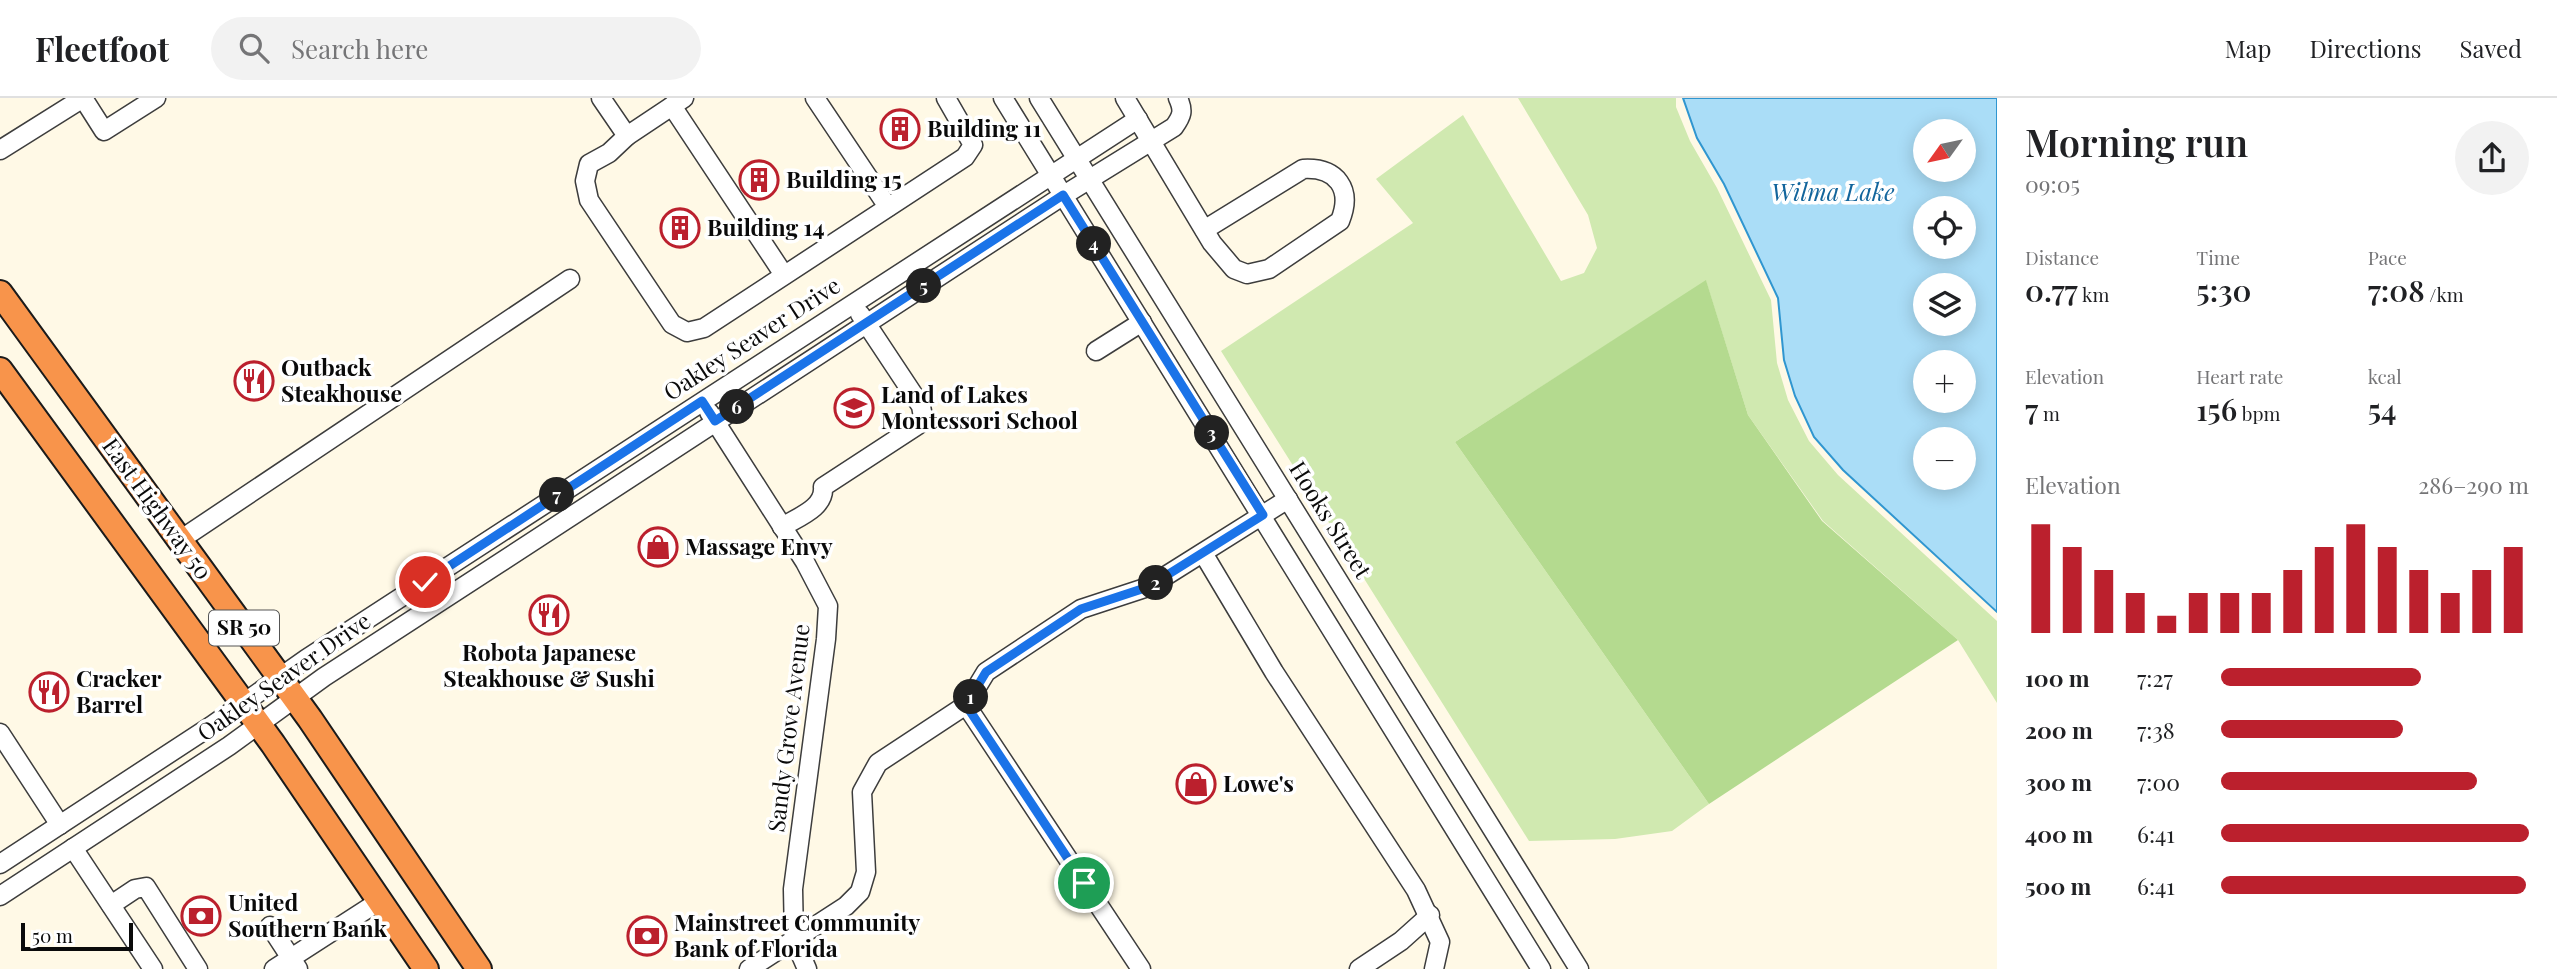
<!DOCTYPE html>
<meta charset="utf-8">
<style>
body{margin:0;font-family:"Playfair Display",serif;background:#f2f2f2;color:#202124;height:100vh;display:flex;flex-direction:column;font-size:26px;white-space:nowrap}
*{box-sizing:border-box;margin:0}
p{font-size:23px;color:#757577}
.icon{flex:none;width:38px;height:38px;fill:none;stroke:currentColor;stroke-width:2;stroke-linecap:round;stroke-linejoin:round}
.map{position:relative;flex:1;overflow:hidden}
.sheet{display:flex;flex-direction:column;background:#fff;width:560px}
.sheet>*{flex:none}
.needle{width:46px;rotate:237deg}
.buttons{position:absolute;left:1913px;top:21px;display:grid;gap:14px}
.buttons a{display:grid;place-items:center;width:63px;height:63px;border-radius:50%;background:#fff;box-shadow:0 4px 18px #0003;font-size:35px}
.scale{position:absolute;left:21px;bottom:18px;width:112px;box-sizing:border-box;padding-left:7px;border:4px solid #0a0a0a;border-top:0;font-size:19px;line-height:24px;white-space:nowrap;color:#0a0a0a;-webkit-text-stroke:5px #fff;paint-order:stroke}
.pin{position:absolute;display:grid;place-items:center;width:60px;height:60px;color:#fff;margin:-30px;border:4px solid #fff;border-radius:50%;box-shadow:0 2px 7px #0007}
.km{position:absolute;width:35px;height:35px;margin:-18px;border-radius:50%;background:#222;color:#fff;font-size:19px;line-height:35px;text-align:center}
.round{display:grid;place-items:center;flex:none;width:74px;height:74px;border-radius:37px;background:#f2f2f2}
.summary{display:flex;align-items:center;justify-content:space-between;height:119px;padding:0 28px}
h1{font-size:38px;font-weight:600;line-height:52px}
.metrics{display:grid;grid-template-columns:repeat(3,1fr);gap:10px;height:119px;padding:7px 28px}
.metrics div{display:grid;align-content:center}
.metrics b{font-size:30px;font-weight:600}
.metrics small{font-size:19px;font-weight:400}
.metrics p{font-size:19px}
.chart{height:196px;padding:14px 28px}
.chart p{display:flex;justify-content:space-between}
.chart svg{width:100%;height:126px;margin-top:7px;stroke:#bb202d;stroke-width:6}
ul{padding:0 28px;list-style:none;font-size:23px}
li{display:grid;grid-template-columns:112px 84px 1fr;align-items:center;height:52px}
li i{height:18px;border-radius:9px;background:#bb202d}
header{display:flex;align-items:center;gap:42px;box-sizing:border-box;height:98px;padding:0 35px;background:#fff;border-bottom:2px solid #e0e0e0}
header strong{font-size:33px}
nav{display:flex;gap:38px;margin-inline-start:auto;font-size:24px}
.search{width:490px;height:63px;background:#f2f2f2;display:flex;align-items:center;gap:18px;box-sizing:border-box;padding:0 24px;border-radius:38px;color:#757577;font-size:26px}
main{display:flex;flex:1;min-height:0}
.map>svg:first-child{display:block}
.green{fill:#d0e9b0}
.forest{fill:#b4da8f}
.water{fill:#aaddf7;stroke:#3096d0;stroke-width:2;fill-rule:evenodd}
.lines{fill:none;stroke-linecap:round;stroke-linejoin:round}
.minor-casing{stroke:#3d3d3d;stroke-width:21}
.highway-casing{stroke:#1b1b1b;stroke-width:28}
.minor{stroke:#fff;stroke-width:18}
.highway{stroke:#f8944b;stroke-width:24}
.route-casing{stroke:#fff;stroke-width:14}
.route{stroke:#1a73e8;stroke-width:9}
.labels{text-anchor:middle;stroke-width:7;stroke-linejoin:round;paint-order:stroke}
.shield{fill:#fff;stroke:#545454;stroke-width:2}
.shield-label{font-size:21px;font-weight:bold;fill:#0a0a0a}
.poi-label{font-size:23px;font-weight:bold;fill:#0a0a0a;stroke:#fff;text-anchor:start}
.street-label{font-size:23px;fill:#0a0a0a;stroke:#fff}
.water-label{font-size:24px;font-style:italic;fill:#12659c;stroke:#fff}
</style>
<header>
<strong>Fleetfoot</strong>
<div class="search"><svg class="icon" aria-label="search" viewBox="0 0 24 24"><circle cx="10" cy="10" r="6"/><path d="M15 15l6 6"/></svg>Search here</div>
<nav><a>Map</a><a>Directions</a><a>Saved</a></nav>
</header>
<main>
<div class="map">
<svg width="1997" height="871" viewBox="0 0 1997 871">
<rect width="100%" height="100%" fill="#fff9e6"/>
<path class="green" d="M1518,0H1676V9L1690,43L1717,90L1771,202L1777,265L1788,302L1809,343L1838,377L1997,523V605L1958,542L1823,423L1748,317L1706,183L1455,344L1709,706L1672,733L1615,741L1529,743L1221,253L1413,125L1376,81L1463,17L1561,183L1584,175L1597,150L1588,117Z"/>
<path class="forest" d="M1706,182L1748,317L1822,423L1958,542L1709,706L1455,344Z"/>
<path class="water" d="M1683,0H1997V514L1843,372L1814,339L1795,298L1784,262L1778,200L1724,86L1697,40ZM1925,33H1964V72H1925ZM1925,110H1964V149H1925ZM1925,187H1964V226H1925ZM1925,264H1964V303H1925ZM1925,341H1964V380H1925Z"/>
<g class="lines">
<g class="minor-casing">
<g id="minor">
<path d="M83,0L104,33L156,0"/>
<path d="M601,0L627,38L684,0"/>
<path d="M815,0L888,109"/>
<path d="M1003,0L1541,871"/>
<path d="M1039,0L1579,871"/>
<path d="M1125,0L1212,145L1234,171L1247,176L1269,171L1340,123C1353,91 1337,69 1303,71L1204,132"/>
<path d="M672,8L784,177"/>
<path d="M627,38L609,55L589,66L585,83L589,102L672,226L687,234L704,230L965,59L973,47L946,0"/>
<path d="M0,52L83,0"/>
<path d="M1096,253L1142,224"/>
<path d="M709,314L805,464L828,508L826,541L793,791L794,841L807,871"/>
<path d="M782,429C798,419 825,410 823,389L918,327L923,319L921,308L860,216"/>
<path d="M180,442L570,181"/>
<path d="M1203,455L1274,574L1416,792L1440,844L1434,871"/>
<path d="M966,607L1141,871"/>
<path d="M0,635L60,727"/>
<path d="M73,750L153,871"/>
<path d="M0,766L211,628L306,561L1138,21"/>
<path d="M0,798L229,648L324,579L498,466L1064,97L1174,29C1182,18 1184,13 1178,0"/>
<path d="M111,807L135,791L146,789L198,871"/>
<path d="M270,828L298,871"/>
<path d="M274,871L381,802"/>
<path d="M749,871L846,808L860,794L866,774L862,694L878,665L966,607L986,574L1081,511L1148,489L1288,401"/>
<path d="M1359,871L1401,843L1430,817"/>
</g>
</g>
<g class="highway-casing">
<g id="highway">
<path d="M0,195L310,621L479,871"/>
<path d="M0,272L273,646L426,871"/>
</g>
</g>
<use href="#minor" class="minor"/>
<use href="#highway" class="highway"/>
</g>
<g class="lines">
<g class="route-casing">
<path id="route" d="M425,484L702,303L715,323L1063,97L1263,417L1148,489L1081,511L986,574L966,607L1084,785"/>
</g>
<use href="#route" class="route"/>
</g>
<defs>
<g id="building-ring" transform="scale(2.0125)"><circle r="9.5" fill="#fff" stroke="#bb202d" stroke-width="1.5"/><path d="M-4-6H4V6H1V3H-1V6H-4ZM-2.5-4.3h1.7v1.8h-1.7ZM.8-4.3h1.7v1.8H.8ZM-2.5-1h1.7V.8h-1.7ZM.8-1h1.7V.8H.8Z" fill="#bb202d"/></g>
<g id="restaurant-ring" transform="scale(2.0125)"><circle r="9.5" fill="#fff" stroke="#bb202d" stroke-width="1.5"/><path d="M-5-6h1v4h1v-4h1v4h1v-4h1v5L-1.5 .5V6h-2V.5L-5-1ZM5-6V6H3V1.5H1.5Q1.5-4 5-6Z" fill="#bb202d"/></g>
<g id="school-ring" transform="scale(2.0125)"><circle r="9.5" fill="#fff" stroke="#bb202d" stroke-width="1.5"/><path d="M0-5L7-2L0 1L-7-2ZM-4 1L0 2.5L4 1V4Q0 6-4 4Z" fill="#bb202d"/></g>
<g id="shop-ring" transform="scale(2.0125)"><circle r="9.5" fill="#fff" stroke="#bb202d" stroke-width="1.5"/><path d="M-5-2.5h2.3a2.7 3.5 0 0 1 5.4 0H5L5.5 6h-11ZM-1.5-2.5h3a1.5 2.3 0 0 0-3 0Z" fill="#bb202d"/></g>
<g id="bank-ring" transform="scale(2.0125)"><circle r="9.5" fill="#fff" stroke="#bb202d" stroke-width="1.5"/><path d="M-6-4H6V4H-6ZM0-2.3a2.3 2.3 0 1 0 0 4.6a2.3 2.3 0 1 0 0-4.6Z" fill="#bb202d"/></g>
</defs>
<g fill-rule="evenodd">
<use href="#building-ring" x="900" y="31"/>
<use href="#building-ring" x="759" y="82"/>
<use href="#building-ring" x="680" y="130"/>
<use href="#restaurant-ring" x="254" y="283"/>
<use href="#school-ring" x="854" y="310"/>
<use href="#shop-ring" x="658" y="449"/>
<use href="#restaurant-ring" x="549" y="517"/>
<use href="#restaurant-ring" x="49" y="594"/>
<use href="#shop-ring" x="1196" y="686"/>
<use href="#bank-ring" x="201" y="818"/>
<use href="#bank-ring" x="647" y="838"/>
</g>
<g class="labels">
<rect class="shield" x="209" y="512.5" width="70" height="35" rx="5"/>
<g class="shield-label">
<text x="244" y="537">SR 50</text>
</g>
<g class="poi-label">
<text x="927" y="39">Building 11</text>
<text x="786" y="90">Building 15</text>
<text x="707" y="138">Building 14</text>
<text x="281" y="278">Outback<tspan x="281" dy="26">Steakhouse</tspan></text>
<text x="881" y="305">Land of Lakes<tspan x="881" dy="26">Montessori School</tspan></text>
<text x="685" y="457">Massage Envy</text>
<text x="549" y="563" text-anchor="middle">Robota Japanese<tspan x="549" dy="26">Steakhouse &amp; Sushi</tspan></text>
<text x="76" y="589">Cracker<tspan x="76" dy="26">Barrel</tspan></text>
<text x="1223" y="694">Lowe's</text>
<text x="228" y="813">United<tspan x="228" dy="26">Southern Bank</tspan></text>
<text x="674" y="833">Mainstreet Community<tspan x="674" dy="26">Bank of Florida</tspan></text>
</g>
<g class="street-label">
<text transform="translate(752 241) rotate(-33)" y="8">Oakley Seaver Drive</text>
<text transform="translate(157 411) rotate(54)" y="8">East Highway 50</text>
<text transform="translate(1330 422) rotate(58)" y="8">Hooks Street</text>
<text transform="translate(284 579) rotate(-35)" y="8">Oakley Seaver Drive</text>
<text transform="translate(789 630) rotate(-83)" y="8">Sandy Grove Avenue</text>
</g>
<g class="water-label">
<text x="1833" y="103">Wilma Lake</text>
</g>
</g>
</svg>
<div class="buttons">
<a><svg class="needle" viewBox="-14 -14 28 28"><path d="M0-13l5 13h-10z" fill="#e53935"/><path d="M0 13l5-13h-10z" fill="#757577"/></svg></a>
<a><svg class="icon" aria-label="locate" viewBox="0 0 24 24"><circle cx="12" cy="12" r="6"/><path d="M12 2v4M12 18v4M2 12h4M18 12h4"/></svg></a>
<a><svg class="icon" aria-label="layers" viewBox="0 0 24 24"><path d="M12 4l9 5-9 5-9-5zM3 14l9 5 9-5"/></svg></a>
<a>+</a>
<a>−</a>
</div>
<div class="scale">50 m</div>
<div class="pin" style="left:1084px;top:785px;background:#1e9e55"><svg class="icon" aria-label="arrive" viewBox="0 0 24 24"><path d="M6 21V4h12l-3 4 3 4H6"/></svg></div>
<div class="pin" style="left:425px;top:484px;background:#d93025"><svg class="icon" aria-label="check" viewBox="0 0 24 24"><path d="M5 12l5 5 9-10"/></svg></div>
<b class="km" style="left:971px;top:599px">1</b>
<b class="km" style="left:1156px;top:485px">2</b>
<b class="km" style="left:1212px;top:335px">3</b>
<b class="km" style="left:1094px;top:146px">4</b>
<b class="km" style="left:924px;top:188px">5</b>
<b class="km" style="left:737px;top:309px">6</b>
<b class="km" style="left:557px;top:397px">7</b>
</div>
<section class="sheet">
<div class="summary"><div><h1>Morning run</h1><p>09:05</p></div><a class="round"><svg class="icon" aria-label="share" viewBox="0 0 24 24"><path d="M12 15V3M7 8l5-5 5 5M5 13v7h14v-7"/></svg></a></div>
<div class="metrics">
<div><p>Distance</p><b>0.77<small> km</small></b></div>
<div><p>Time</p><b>5:30</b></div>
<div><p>Pace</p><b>7:08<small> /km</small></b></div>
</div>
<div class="metrics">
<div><p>Elevation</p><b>7<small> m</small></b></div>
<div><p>Heart rate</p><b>156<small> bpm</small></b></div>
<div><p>kcal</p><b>54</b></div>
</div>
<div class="chart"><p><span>Elevation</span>286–290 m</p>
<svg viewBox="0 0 160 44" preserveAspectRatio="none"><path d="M5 44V6M15 44V14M25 44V22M35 44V30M45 44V38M55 44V30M65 44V30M75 44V30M85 44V22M95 44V14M105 44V6M115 44V14M125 44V22M135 44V30M145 44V22M155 44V14"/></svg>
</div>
<ul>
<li><b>100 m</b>7:27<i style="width:65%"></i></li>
<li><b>200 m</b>7:38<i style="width:59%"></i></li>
<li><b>300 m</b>7:00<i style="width:83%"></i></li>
<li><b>400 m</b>6:41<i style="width:100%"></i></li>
<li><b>500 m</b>6:41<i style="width:99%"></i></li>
</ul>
</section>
</main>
